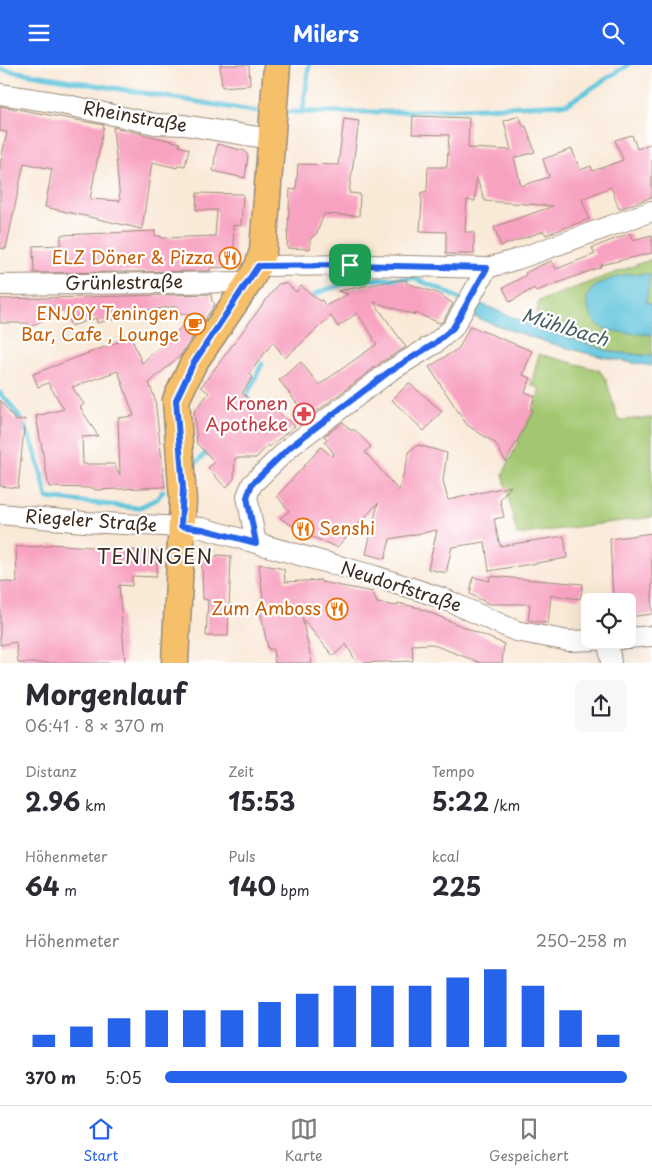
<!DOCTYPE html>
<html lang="de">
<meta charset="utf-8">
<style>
body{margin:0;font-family:"Playpen Sans",sans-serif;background:#f7f7f7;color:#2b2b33;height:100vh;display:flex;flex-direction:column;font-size:19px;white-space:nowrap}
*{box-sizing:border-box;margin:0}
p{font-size:16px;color:#7c7c81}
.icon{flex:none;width:28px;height:28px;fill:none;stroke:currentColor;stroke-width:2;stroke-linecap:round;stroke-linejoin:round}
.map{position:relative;height:598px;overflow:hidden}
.panel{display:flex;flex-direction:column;background:#fff;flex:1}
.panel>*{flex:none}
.fabs{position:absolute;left:581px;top:528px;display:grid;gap:10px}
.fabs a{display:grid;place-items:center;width:55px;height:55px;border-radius:8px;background:#fff;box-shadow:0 5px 20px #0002;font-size:25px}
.pin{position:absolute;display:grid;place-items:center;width:42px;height:42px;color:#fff;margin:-21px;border-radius:10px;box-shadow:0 2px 8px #0006}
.round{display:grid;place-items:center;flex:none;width:52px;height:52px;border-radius:8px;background:#f7f7f7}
.summary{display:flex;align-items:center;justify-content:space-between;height:85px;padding:0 25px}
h1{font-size:28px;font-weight:700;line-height:38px}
.stats{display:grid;grid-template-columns:repeat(3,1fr);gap:8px;height:85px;padding:5px 25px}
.stats div{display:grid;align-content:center}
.stats b{font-size:25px;font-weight:700}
.stats small{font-size:14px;font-weight:400}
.stats p{font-size:14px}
.chart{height:140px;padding:10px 25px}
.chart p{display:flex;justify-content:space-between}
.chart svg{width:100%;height:90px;margin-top:5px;stroke:#2563eb;stroke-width:6}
ul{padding:0 25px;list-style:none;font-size:16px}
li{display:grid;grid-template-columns:80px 60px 1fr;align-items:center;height:38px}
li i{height:12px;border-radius:6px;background:#2563eb}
header{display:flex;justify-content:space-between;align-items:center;height:65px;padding:0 25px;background:#2563eb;color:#fff;font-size:22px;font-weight:700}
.menu{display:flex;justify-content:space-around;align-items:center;height:70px;border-top:1px solid #e1e1e2;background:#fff;font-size:14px;color:#7c7c81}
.menu a{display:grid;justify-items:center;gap:2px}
.menu .current{color:#2563eb}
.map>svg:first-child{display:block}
.green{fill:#a3c770;stroke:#6f7847}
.water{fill:#5fc4dc;stroke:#4d777d}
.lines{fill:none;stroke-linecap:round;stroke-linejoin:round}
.stream{stroke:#5fc4dc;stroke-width:5}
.building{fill:#f8a2c1;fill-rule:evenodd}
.minor-casing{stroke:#9a8a7a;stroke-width:22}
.major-casing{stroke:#9a8a7a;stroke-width:29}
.minor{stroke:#fff;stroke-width:20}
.major{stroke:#f6c06b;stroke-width:26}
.route-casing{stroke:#fff;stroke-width:10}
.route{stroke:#2563eb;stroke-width:6}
.labels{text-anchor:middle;stroke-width:4.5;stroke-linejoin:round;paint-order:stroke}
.street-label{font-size:18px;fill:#3b2a1e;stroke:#fff}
.food-label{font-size:18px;fill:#c56008;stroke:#fff;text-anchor:end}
.health-label{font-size:18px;fill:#be3a42;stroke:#fff;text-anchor:end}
.water-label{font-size:19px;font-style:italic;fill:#486060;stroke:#fff}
.quarter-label{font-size:20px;letter-spacing:1px;fill:#3b2a1e;stroke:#fff}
</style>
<header><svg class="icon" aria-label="menu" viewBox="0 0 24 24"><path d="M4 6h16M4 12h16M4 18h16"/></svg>Milers<svg class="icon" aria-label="search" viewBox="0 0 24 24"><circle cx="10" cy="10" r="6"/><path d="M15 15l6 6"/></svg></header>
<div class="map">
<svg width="652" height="598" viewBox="0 0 652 598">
<rect width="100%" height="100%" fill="#fff"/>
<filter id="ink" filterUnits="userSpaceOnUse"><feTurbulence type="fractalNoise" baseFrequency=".02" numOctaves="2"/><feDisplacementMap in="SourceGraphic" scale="10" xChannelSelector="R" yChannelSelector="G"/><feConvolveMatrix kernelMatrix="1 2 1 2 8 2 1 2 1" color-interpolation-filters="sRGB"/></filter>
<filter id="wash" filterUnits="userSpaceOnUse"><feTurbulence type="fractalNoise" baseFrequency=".0096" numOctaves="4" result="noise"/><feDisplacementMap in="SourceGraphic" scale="20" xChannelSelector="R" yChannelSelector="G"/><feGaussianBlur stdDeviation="1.12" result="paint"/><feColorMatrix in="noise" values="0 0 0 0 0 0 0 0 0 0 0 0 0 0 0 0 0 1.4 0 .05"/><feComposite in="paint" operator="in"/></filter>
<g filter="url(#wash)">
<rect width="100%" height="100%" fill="#f9e9d7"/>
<g class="green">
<path d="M652,194V239L646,237L649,209L597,219L587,231V243L622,266L652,270V291L612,287L534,261L539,236Z"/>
<path d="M539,289L599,305L606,314L618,355L652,353V452L517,470L503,409L534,343L540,324L531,320Z"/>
</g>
<g class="water">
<path d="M627,209H650L646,237L652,239V270C638,268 620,269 606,264C598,261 593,255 590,248C577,222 608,215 627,209Z"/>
<path d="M479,238L534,261L612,287L652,291V301C589,292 531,274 472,251Z"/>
</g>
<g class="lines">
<g class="stream">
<path d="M0,4L252,46H266"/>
<path d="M282,47H303L309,0"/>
<path d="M303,47H393L567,39L628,0"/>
<path d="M310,236L317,228L355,215L413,213L443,225L463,236"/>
<path d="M0,328C30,359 38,392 47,433L138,443L157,434L163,426"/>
<path d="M244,336L262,299"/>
<path d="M195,399L206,388"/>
</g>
</g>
<g id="blocks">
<g class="building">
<path d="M220,0H249L250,20L222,22Z"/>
<path d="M0,41L104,60L90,134L120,136L113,62L180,78L179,81L189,84L185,101L178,100L177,103L152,97L142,164L45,142L52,104L24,98L6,184L0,183V99L7,67L0,66Z"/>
<path d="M413,51L469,53L468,83L511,85L504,56L519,51L524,62L526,61L535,87L514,93L521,121L549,112L543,94L572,84L580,105L591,101L593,106L623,95L615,75L632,70L637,84L652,78V132L619,144L611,122L582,134L589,154L546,170L544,166L501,181L494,162L553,141L485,136L476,112L475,136L467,135L465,167H474V189H446V167L420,166L422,135L420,128L427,126L428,102H447L449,70L412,69Z"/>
<path d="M344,54L359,56L349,128L360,129L359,151L324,149L317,168L310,174V184L287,183L290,124L296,125L298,99L338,100Z"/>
<path d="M217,79L245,86L248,91L245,113L213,106Z"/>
<path d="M197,128L243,129L241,161L233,160L235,202L210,203V206L34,208L33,181L61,180V170L155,166V171H161V173L215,171L217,145H196Z"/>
<path d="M630,168L632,175L652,170V188L601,200V202L536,226L534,223L510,237L503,223L526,210L525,208L539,201L552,196L556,204L595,189L592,183Z"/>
<path d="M398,215H407L406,218L440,229L453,239L443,256L440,258L415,248V250L374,237L406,282L383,296L308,353L279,315L301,297L319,320L377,279L373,274L374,273L357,248L338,262L331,251L285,293L273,277L249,309L253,312L242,328L261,343L267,338L295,361L269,382L268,380L256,393H235L234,414L226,423L208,403L215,397L197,379L194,346L209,328L201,322L278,219L286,218L296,227L301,221L320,236L322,235L325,241L348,229L338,226Z"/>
<path d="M211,229L212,236L215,239L180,291L149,318L155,334L165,422L95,425L94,423L49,422L36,351L64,344L48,318L38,322L33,309L131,272L142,298L195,250L179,249L177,241L128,248L129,251L97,258L96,253L71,261L65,244L30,262L28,258H0V234ZM118,306L134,351L118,353L120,410L114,399H83L82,372L98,371L80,342L84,339L72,322Z"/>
<path d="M470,261L532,286L523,310L531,313L525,327L535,331L530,344L533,345L506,397L495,378L467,360L429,302L459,283Z"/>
<path d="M409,318L442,346L424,366L392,335Z"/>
<path d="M0,335L16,356L25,354L18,423L0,421Z"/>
<path d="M343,357L350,365H355L371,382L365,387L399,426L410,385L418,380L447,388L443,416L448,435L511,421L500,435L504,452L494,454L500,481L564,471L567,493L489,506L485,477L452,482L446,508L428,504L437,465L390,474L385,494L366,489L378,438L337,482L309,471L280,453L289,446L277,431L321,382L332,391L334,389L325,377L327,374L324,371Z"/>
<path d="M652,468V549L628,552V536H613L610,474Z"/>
<path d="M50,479L158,487L156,512L132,511V521L119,520L125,598H18L16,577L0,580V516L17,518L16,482L50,481Z"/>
<path d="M217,490L231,491L228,571H206L208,535L203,534L202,502L203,492H217Z"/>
<path d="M259,499L284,504L285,517L321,515V517L373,527L377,538L397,541L398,538L419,543L504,579L502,598H481L431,579L412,580L413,596L357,598L346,579L333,591L302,553L312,598H275L273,584H268L260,545H264Z"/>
<path d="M489,511L583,519L580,534L551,530L548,558L528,555L530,539H489L470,529L473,512L490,516Z"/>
</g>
</g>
</g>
<g filter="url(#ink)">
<use href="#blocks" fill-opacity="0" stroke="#9a8a7a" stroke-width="1"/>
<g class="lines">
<g class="minor-casing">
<g id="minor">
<path d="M0,29L53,37L155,59L184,60L271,74"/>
<path d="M258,201L370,200L487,203L518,194L652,146"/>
<path d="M0,220L249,217"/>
<path d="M0,449L84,457L202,463L375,511L442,533L516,566L569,576L621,574"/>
<path d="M256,478L247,431L252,419L290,382L390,306L434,279L453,263L487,203"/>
<path d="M628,573L652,571"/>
<path d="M608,575L611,598"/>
</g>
</g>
<g class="major-casing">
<path id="major" d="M175,598L183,435L176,335L193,299L249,217L258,201L263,186L277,0"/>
</g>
<use href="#minor" class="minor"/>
<use href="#major" class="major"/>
</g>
</g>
<g class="lines" filter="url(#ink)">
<g class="route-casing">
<path id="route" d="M350,200L487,203L453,263L434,279L390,306L290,382L252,419L247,432L256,478L202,464L181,461L183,423L176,335L193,299L258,201Z"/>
</g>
<use href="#route" class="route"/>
</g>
<defs>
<g id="restaurant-ring" transform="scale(1.125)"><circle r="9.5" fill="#fff" stroke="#e8710a" stroke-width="1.5"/><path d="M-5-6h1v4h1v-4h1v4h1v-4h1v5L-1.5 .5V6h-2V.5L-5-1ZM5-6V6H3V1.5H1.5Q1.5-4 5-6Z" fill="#e8710a"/></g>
<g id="cafe-ring" transform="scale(1.125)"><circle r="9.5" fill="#fff" stroke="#e8710a" stroke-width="1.5"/><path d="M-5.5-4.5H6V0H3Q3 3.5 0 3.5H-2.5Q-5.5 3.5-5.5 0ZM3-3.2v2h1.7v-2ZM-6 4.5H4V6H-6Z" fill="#e8710a"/></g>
<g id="pharmacy-ring" transform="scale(1.125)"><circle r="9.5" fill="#fff" stroke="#e0444e" stroke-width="1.5"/><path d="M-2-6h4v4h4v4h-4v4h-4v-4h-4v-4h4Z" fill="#e0444e"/></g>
</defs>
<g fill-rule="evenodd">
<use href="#restaurant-ring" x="230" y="193"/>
<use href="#cafe-ring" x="195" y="259"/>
<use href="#pharmacy-ring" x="304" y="349"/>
<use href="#restaurant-ring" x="303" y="464"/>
<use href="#restaurant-ring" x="337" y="544"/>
</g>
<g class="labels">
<g class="street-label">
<text transform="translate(135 52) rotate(10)" y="6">Rheinstraße</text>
<text transform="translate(124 218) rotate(-1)" y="6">Grünlestraße</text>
<text transform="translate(91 456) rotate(4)" y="6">Riegeler Straße</text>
<text transform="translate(401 522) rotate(18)" y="6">Neudorfstraße</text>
</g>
<g class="food-label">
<text x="214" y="199">ELZ Döner &amp; Pizza</text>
<text x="179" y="255">ENJOY Teningen<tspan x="179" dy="21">Bar, Cafe , Lounge</tspan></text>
<text x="319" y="470" text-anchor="start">Senshi</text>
<text x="321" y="550">Zum Amboss</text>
</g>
<g class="health-label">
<text x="288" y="345">Kronen<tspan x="288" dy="21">Apotheke</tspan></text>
</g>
<g class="water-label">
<text transform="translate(565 262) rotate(17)" y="7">Mühlbach</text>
</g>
<g class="quarter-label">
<text x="155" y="499">TENINGEN</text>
</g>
</g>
</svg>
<div class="fabs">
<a><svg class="icon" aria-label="locate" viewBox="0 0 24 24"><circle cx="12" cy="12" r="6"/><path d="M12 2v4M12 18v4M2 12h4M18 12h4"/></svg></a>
</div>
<div class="pin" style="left:350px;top:200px;background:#1e9e55"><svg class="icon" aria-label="arrive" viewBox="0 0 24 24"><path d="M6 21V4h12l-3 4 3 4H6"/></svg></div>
</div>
<section class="panel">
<div class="summary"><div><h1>Morgenlauf</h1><p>06:41 · 8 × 370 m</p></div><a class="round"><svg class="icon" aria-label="share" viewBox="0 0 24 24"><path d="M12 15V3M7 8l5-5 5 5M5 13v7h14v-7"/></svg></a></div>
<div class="stats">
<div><p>Distanz</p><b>2.96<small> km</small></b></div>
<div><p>Zeit</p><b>15:53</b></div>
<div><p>Tempo</p><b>5:22<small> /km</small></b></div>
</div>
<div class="stats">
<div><p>Höhenmeter</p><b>64<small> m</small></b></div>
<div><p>Puls</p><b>140<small> bpm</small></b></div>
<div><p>kcal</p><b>225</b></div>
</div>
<div class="chart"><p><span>Höhenmeter</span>250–258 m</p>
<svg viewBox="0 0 160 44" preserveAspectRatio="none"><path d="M5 44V38M15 44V34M25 44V30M35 44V26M45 44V26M55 44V26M65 44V22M75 44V18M85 44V14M95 44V14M105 44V14M115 44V10M125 44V6M135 44V14M145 44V26M155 44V38"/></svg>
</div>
<ul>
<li><b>370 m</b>5:05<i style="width:100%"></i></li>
</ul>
</section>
<nav class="menu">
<a class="current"><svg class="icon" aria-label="home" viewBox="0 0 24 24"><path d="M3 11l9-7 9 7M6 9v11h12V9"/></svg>Start</a>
<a><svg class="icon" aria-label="map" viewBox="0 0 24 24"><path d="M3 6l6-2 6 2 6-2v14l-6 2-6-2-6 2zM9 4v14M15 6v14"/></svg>Karte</a>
<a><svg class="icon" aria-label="saved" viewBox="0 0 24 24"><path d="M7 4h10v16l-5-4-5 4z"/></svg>Gespeichert</a>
</nav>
